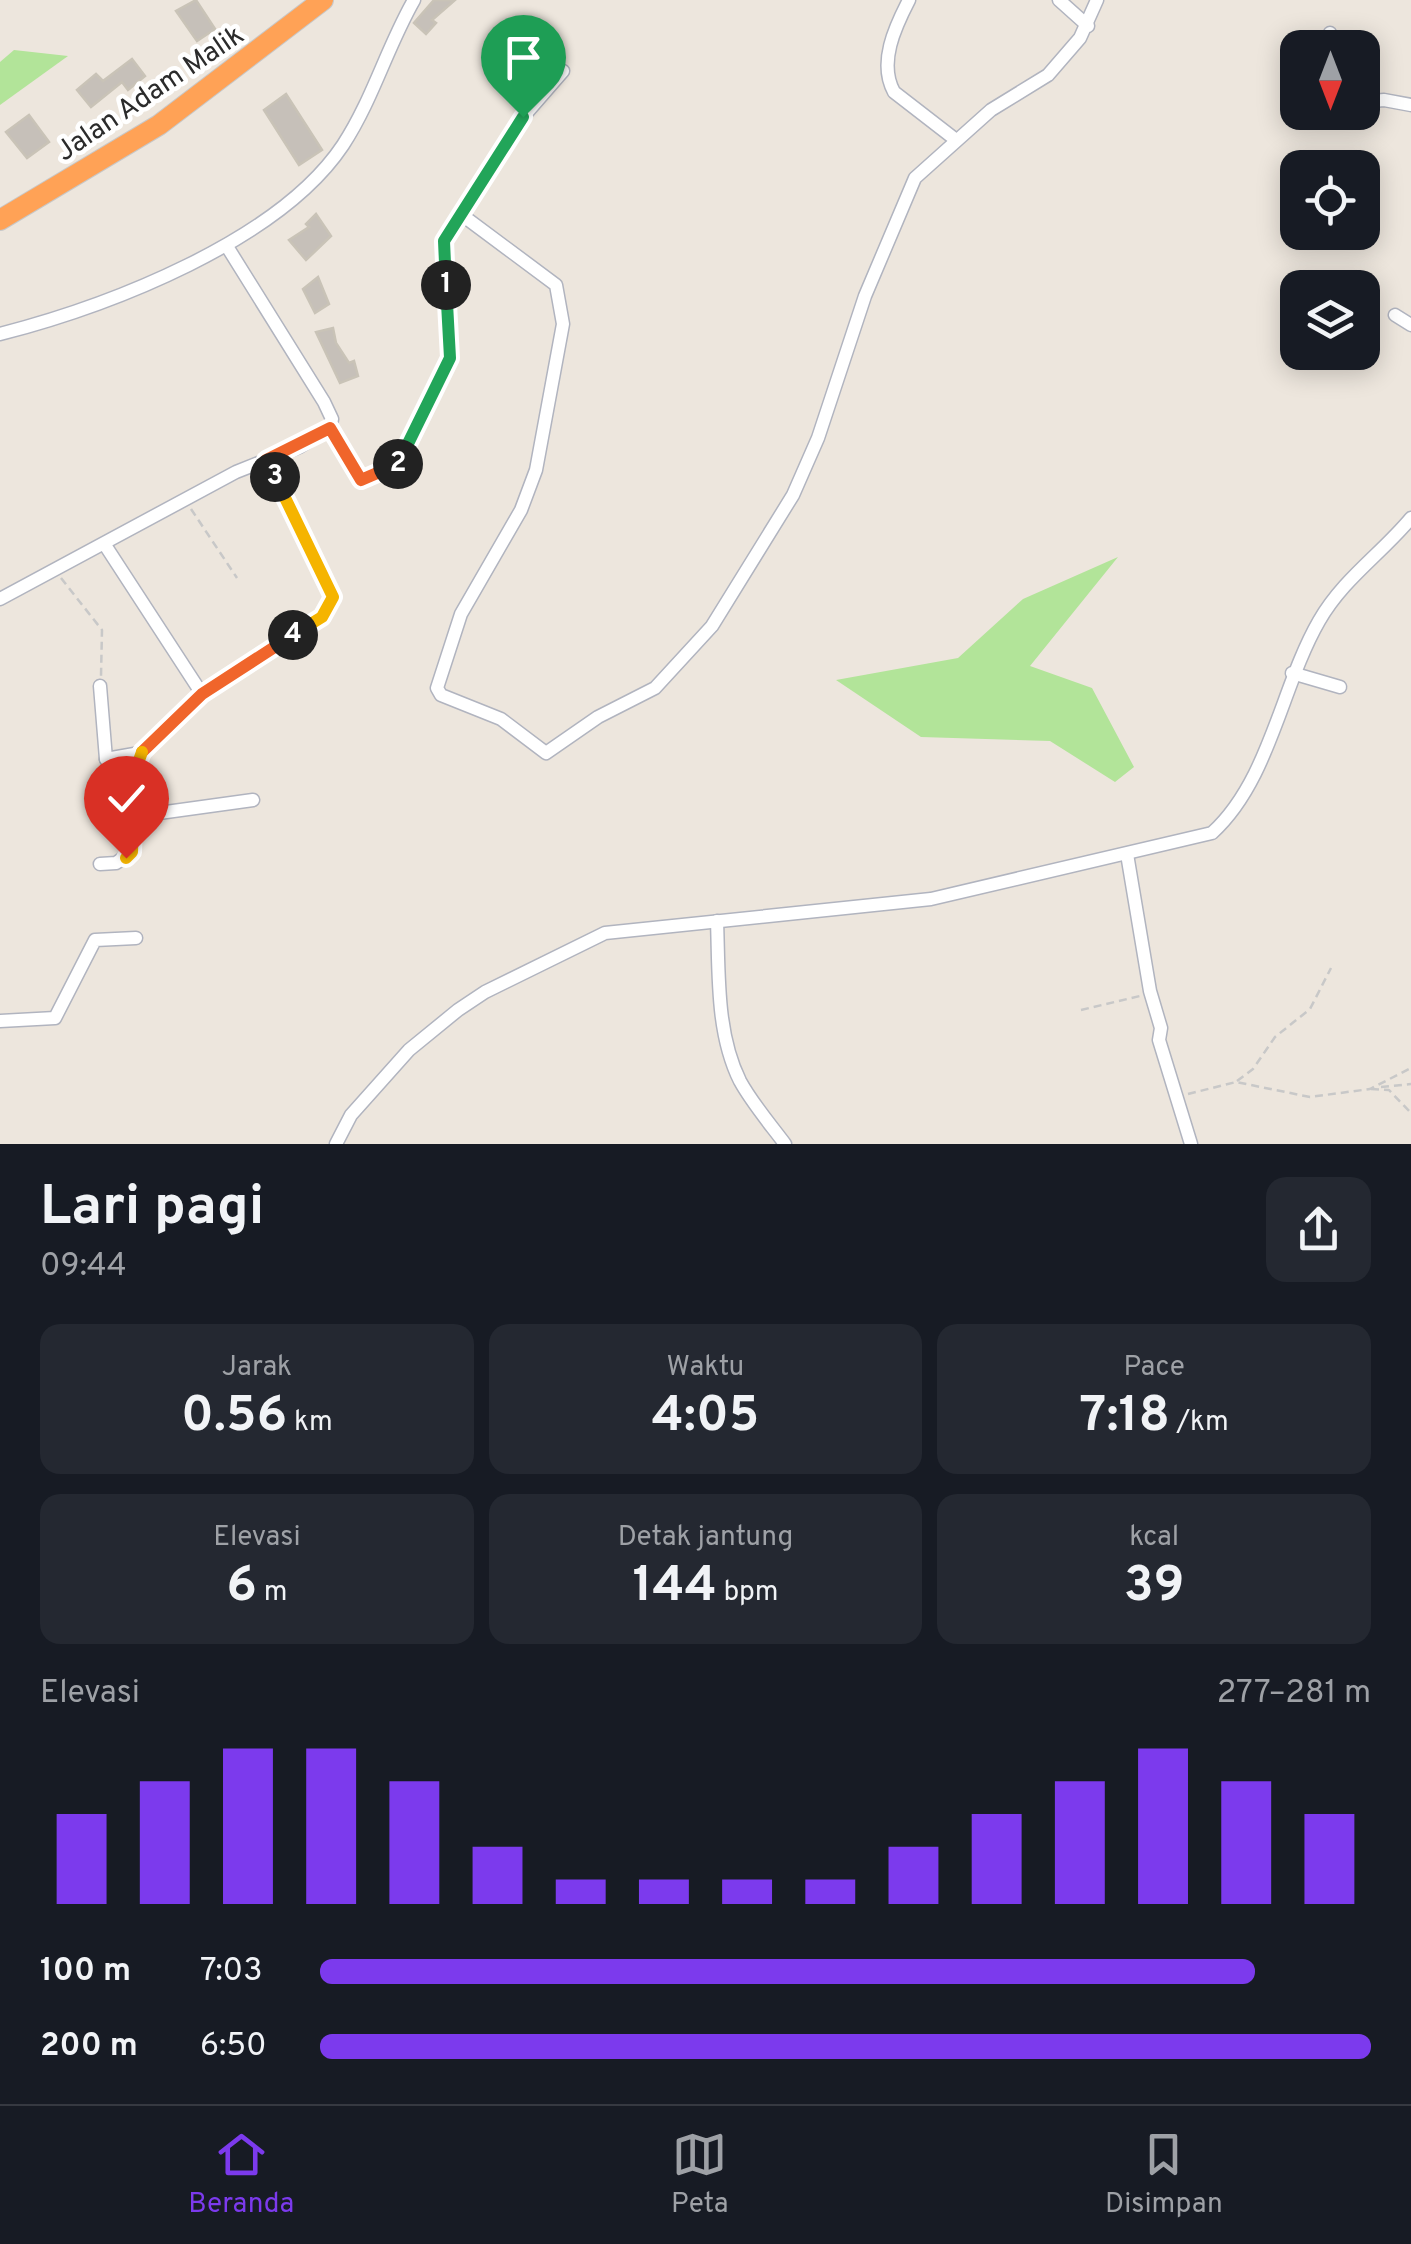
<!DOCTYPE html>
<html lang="id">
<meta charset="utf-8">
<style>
body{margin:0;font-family:Overpass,sans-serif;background:#242831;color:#f1f3f6;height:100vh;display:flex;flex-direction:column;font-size:38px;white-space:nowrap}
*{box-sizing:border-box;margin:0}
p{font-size:32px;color:#9ea1a6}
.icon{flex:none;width:55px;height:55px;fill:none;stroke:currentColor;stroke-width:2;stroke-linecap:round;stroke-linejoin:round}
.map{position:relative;height:1144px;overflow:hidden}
.panel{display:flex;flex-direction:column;background:#171b24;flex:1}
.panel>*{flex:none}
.needle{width:65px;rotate:180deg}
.controls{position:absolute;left:1280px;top:30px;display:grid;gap:20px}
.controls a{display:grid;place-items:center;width:100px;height:100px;border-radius:20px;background:#171b24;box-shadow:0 5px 25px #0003;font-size:50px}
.pin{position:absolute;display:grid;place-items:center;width:85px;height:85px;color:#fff;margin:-102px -42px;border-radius:50% 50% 50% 0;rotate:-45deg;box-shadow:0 0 10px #0007}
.pin .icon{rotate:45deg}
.km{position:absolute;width:50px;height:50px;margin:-25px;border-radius:50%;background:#222;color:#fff;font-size:28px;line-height:50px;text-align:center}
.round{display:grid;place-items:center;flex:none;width:105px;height:105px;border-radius:20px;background:#242831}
.overview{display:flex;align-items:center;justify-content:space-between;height:170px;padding:0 40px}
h1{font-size:55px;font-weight:700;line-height:75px}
.figures{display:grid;grid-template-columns:repeat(3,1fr);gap:15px;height:170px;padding:10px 40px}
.figures div{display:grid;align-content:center;border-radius:20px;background:#242831;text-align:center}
.figures b{font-size:50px;font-weight:700}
.figures small{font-size:28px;font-weight:400}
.figures p{font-size:28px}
.chart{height:280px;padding:20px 40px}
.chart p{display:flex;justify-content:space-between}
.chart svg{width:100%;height:180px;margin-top:10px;stroke:#7c3aed;stroke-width:6}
ul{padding:0 40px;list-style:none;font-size:32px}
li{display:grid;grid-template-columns:160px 120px 1fr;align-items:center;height:75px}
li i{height:25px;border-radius:12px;background:#7c3aed}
.dock{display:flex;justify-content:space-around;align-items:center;height:140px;border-top:2px solid #363941;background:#171b24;font-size:28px;color:#9ea1a6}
.dock a{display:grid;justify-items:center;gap:5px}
.dock .active{color:#7c3aed}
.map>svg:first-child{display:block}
.green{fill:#b2e499}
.building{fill:#c6c0b9;stroke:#c9c3b7;stroke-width:2.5}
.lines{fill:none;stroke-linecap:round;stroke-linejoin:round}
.minor-casing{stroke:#b1b4bf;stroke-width:15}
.highway-casing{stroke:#c8c8c8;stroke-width:22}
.path{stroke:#c8c8c8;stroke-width:2.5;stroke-dasharray:8 5;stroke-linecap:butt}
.minor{stroke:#fff;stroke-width:12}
.highway{stroke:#ffa256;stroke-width:20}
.split-1-casing{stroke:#fff;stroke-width:20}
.split-2-casing{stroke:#fff;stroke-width:20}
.split-3-casing{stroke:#fff;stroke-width:20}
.split-4-casing{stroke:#fff;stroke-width:20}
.split-5-casing{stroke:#fff;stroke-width:20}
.split-6-casing{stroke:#fff;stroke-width:20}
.split-1{stroke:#22a559;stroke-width:12}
.split-2{stroke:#22a559;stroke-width:12}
.split-3{stroke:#f0652b;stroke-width:12}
.split-4{stroke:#f5b400;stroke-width:12}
.split-5{stroke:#f0652b;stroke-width:12}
.split-6{stroke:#f5b400;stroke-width:12}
.labels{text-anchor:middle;stroke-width:9;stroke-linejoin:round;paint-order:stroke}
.street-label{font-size:28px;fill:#2b2b2b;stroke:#fff}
</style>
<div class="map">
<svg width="1411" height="1144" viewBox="0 0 1411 1144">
<rect width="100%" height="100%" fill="#ede6dd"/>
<g class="green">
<path d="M14,50L68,56L0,105V62Z"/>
<path d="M1118,557L1030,666L1092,688L1134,767L1115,782L1050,741L921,737L836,680L958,658L1023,599Z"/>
</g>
<g class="building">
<path d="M196,0L215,29L197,41L176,11Z"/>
<path d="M434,0H455L432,20L436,23L426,34L414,23Z"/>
<path d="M132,59L145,76L128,90L122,82L91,107L77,90L96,74L103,81Z"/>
<path d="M286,94L322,150L299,165L264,110Z"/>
<path d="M29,115L49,142L27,158L6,132Z"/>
<path d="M316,214L331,236L306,260L289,240L309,227L306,224Z"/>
<path d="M318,277L329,304L315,313L303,289Z"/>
<path d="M333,328L336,343L349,363L354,361L358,376L340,383L316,332Z"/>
</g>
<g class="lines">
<g class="minor-casing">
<g id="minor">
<path d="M909,0C895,27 878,63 894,92L956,140"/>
<path d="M1059,0L1088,26"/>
<path d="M1330,48V33"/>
<path d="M1362,102L1384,100L1411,105"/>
<path d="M462,215L556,285L563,324L536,470L521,510L461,614L437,688L441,695L501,719L546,753L598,717L655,688L712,626L793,495L818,438L865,296L915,178L991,110L1048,75L1080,38L1097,0"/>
<path d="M1395,315L1411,325"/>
<path d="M0,334C109,306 279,241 343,145C373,99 387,47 414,0"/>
<path d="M330,428L361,480L400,461L449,359L444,241L523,117L563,71"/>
<path d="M105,545L202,694"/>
<path d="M0,599L236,472L299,447L330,428L332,419L324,402L228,248"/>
<path d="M1292,673L1340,687"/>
<path d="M100,686L106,759L134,805L159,813L253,800"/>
<path d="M106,759L140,753"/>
<path d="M126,796L140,753L202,694L322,617L333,597L266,460"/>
<path d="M1127,854L1150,991L1161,1028L1159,1040L1191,1144"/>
<path d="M100,864L116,863L132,852L134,805"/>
<path d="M717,921C719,973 716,1033 740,1081C752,1103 770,1124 785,1144"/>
<path d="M0,1021L55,1018L95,940L136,938"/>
<path d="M336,1144L351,1115L409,1050L458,1010L485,992L605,933L931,899L1212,833C1270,780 1281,687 1319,621C1343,579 1381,554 1411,518"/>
</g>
</g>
<g class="highway-casing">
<path id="highway" d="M0,220L159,125L323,0"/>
</g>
<g class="path">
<path d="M191,509L237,578"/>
<path d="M61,578L102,630L101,676"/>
<path d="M1081,1010L1140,996"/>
<path d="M1237,1081L1253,1069L1275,1037L1310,1009L1331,968"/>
<path d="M1381,1087L1411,1084"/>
<path d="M1371,1089L1389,1090L1411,1113"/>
<path d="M1188,1094L1236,1082L1310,1097L1370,1089L1411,1068"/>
</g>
<use href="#minor" class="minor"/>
<use href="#highway" class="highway"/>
</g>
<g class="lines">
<g class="split-1-casing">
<path id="split-1" d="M446,285L444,241L523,117"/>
</g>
<g class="split-2-casing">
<path id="split-2" d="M398,464L450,358L446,285"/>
</g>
<g class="split-3-casing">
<path id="split-3" d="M275,477L266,460L330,428L361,480L398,464"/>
</g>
<g class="split-4-casing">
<path id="split-4" d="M275,477L333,597L322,617L293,635"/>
</g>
<g class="split-5-casing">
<path id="split-5" d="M142,752L202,694L293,635"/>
</g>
<g class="split-6-casing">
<path id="split-6" d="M126,858L132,852L134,804L126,796L142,752"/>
</g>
<use href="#split-1" class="split-1"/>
<use href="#split-2" class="split-2"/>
<use href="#split-3" class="split-3"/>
<use href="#split-4" class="split-4"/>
<use href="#split-5" class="split-5"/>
<use href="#split-6" class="split-6"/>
</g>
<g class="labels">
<g class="street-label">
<text transform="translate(149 92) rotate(-34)" y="10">Jalan Adam Malik</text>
</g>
</g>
</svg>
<div class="controls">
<a><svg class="needle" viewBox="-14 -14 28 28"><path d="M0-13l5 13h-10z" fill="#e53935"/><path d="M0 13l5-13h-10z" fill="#9ea1a6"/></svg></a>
<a><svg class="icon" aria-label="locate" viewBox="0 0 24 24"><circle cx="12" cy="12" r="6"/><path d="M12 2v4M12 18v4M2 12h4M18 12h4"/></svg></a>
<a><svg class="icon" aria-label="layers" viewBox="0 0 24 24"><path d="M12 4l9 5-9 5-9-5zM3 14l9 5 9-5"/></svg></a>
</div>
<div class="pin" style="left:523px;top:117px;background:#1e9e55"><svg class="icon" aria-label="arrive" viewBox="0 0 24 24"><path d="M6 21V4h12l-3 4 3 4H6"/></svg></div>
<div class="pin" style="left:126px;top:858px;background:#d93025"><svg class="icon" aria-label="check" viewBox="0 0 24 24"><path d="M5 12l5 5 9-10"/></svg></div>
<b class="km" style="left:446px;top:285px">1</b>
<b class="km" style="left:398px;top:464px">2</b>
<b class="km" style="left:275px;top:477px">3</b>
<b class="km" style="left:293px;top:635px">4</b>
</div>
<section class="panel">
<div class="overview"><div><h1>Lari pagi</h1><p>09:44</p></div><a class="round"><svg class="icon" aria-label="share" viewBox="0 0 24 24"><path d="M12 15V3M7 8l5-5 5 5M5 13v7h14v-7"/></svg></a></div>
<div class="figures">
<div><p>Jarak</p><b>0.56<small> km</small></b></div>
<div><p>Waktu</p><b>4:05</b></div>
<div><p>Pace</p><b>7:18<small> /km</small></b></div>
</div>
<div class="figures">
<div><p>Elevasi</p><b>6<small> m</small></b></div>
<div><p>Detak jantung</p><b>144<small> bpm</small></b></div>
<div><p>kcal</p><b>39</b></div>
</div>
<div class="chart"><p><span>Elevasi</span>277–281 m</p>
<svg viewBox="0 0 160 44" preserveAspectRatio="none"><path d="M5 44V22M15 44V14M25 44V6M35 44V6M45 44V14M55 44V30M65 44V38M75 44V38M85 44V38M95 44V38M105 44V30M115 44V22M125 44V14M135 44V6M145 44V14M155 44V22"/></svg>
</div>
<ul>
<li><b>100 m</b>7:03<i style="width:89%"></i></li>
<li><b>200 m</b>6:50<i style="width:100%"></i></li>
</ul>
</section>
<nav class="dock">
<a class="active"><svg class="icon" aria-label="home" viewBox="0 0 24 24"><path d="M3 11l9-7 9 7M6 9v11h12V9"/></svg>Beranda</a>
<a><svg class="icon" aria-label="map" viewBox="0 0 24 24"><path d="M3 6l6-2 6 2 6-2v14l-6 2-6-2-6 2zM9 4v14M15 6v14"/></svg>Peta</a>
<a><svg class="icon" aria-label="saved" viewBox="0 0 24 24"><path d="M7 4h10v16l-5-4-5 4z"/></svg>Disimpan</a>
</nav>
